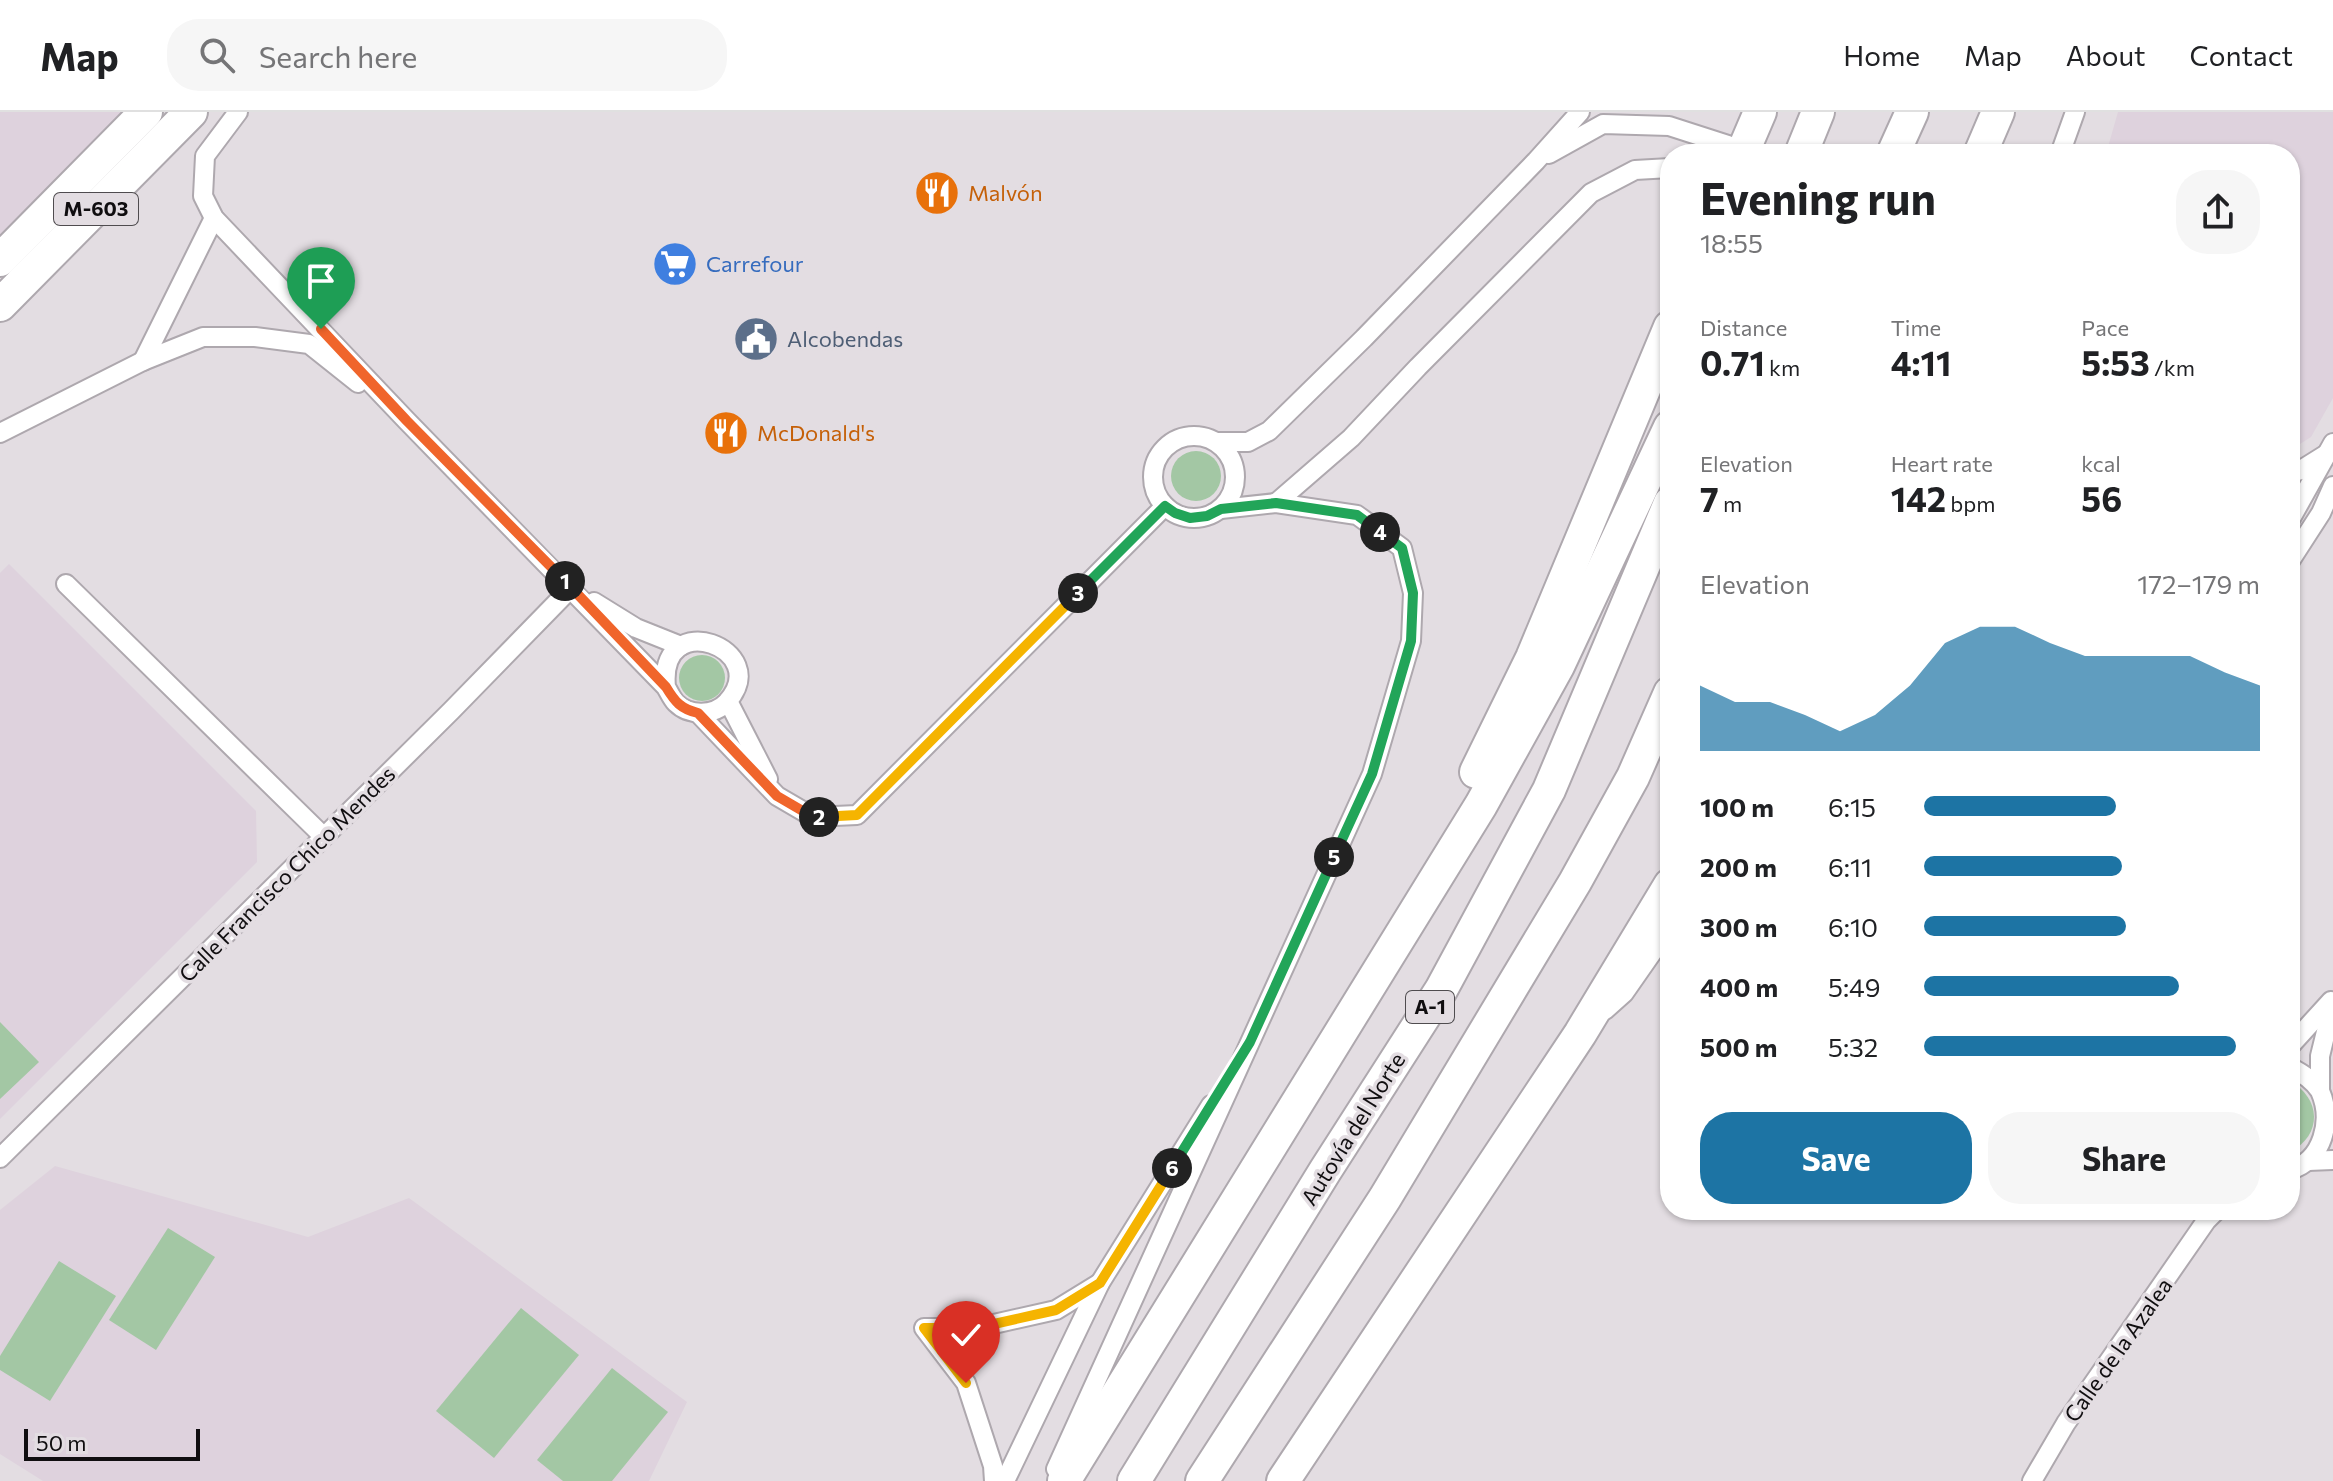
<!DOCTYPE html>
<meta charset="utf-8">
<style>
body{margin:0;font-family:Commissioner,sans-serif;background:#f6f6f6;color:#202124;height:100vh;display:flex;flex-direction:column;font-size:30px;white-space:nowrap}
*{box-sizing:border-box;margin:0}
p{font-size:26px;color:#757577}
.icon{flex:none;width:44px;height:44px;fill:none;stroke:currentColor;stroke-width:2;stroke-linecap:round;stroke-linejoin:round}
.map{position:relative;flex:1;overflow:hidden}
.sheet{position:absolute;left:1660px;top:32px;width:640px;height:1076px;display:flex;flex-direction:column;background:#fff;border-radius:32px;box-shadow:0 2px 6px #0004}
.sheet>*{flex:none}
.scale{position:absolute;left:24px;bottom:20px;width:176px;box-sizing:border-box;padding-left:8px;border:4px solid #100e10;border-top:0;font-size:22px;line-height:28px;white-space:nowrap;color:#100e10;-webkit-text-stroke:6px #e3dde2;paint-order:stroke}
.pin{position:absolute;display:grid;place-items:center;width:68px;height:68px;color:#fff;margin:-82px -34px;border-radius:50% 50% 50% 0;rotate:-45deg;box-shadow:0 0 8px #0007}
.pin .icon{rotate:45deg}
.km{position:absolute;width:40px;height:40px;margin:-20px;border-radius:50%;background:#222;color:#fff;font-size:22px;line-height:40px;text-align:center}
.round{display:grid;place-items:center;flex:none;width:84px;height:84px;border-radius:32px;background:#f6f6f6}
.summary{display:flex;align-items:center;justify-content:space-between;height:136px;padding:0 40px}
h1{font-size:44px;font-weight:700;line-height:60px}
.figures{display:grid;grid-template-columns:repeat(3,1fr);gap:12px;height:136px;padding:8px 40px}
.figures div{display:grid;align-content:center}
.figures b{font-size:34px;font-weight:700}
.figures small{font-size:22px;font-weight:400}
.figures p{font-size:22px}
.chart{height:224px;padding:16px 40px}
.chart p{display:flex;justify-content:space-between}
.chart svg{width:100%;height:144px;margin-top:8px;fill:#1d74a4;opacity:.7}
.action{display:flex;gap:16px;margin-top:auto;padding:16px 40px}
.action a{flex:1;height:92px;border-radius:32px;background:#1d74a4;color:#fff;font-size:32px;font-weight:700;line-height:92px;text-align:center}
.action a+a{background:#f6f6f6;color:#202124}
ul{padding:0 40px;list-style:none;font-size:26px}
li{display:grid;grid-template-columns:128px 96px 1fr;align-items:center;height:60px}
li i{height:20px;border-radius:10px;background:#1d74a4}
header{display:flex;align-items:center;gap:48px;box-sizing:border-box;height:112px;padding:0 40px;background:#fff;border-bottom:2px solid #e0e0e0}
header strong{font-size:38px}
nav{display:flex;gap:44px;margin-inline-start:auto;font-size:28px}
.search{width:560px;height:72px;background:#f6f6f6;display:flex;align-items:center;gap:20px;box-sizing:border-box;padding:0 28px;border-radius:32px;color:#757577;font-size:30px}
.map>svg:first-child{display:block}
.built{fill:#ded2dd}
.green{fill:#a3c7a4}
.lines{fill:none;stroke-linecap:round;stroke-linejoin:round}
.street-casing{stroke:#aea8ae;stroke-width:22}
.highway-casing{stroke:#aea8ae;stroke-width:36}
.street{stroke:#fff;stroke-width:18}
.highway{stroke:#fff;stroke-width:32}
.split-1-casing{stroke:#fff;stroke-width:16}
.split-2-casing{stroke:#fff;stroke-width:16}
.split-3-casing{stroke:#fff;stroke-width:16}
.split-4-casing{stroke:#fff;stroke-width:16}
.split-5-casing{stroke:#fff;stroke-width:16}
.split-6-casing{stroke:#fff;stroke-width:16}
.split-7-casing{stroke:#fff;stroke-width:16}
.split-1{stroke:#f0652b;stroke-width:10}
.split-2{stroke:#f0652b;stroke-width:10}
.split-3{stroke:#f5b400;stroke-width:10}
.split-4{stroke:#22a559;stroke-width:10}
.split-5{stroke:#22a559;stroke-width:10}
.split-6{stroke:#22a559;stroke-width:10}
.split-7{stroke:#f5b400;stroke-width:10}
.labels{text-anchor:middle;stroke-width:7;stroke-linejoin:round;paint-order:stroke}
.shield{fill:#e3dde2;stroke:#4f4c4f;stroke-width:2}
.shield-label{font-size:20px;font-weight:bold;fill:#100e10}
.food-label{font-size:22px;fill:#c56008;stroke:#e3dde2;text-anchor:start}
.shop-label{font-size:22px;fill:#366cbe;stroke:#e3dde2;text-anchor:start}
.service-label{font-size:22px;fill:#4e5e75;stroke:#e3dde2;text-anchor:start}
.street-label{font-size:22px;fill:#100e10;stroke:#e3dde2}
</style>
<header>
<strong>Map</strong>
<div class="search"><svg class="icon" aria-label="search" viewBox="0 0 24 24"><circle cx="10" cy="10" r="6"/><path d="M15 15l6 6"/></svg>Search here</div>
<nav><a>Home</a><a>Map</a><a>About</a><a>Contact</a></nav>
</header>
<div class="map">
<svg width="2333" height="1369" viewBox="0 0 2333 1369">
<rect width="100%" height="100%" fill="#e3dde2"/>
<g class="built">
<path d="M0,0H151L0,152Z"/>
<path d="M2118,0H2333V286L2311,325L2292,337H2290V42H2106Z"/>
<path d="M9,452L256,699L257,750L0,1007V461Z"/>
<path d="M55,1054L308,1125L409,1086L687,1290L649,1369H43L0,1342V1098Z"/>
</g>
<g class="green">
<circle cx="1196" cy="364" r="25"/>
<circle cx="702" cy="566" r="23"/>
<path d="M0,910L39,950L0,987Z"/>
<path d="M2290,969C2321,986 2323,1023 2290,1040Z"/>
<path d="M168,1116L215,1145L156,1238L109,1208Z"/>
<path d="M59,1149L116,1184L50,1289L0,1258V1244Z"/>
<path d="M521,1196L579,1243L494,1346L436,1299Z"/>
<path d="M612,1256L668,1300L612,1369H563L537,1348Z"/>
</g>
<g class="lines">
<g class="street-casing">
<g id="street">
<path d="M238,0L205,44L203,84L214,106L407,309L666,575C669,580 672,587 676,591C689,604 714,604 727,590C775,537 658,493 666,575"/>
<path d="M1549,42L1603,12L1669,14L1728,33L1742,42"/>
<path d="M2060,42L2075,0"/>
<path d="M143,249L214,106"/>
<path d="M0,321L143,249L203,225H255L309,232L358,271"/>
<circle cx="1194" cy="365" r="41"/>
<path d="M1217,330H1248L1269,319L1364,226L1536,49L1580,0"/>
<path d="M2290,361L2301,358L2325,343"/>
<path d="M1276,391L1351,326L1418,255L1591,81L1635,58L1670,56"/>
<path d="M2290,408L2333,331"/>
<path d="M2290,449L2321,401L2333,374"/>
<path d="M66,472L323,724"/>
<path d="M594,490L636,516L681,534"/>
<path d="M728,589L768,667"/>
<path d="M698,601L777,684L813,705L857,703L1165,394"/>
<path d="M1605,898L1624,881L1670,815"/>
<path d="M2290,934L2331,889"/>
<path d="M2290,955C2302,961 2313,968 2320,979C2333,1008 2323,1049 2290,1058"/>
<path d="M2320,978V944L2333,891"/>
<path d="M0,1046L451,599L572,475"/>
<path d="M2308,1049L2333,1048"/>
<path d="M1056,1357L1372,662L1411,529L1413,481L1402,436L1357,403L1276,391L1221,397"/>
<path d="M994,1369L993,1354L966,1271L924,1216H976L1056,1198L1100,1171"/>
<path d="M1005,1369L1100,1171L1211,993"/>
<path d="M2032,1369L2066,1311L2206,1109L2217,1098"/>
</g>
</g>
<g class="highway-casing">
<g id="highway">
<path d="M1742,42L1760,0"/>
<path d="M1801,42L1818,0"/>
<path d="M1893,42L1912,0"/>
<path d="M1980,42L1998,0"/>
<path d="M0,148L146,0"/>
<path d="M0,193L191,0"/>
<path d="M1476,660L1532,546L1670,215"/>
<path d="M1064,1369L1481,693L1558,554L1670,315"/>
<path d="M1134,1369L1325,1059L1441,878L1549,678L1670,391"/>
<path d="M1202,1369L1385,1086L1575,770L1633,665L1670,581"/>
<path d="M1283,1369L1580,922L1670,773"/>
</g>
</g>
<use href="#street" class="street"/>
<use href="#highway" class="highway"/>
</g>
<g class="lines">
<g class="split-1-casing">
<path id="split-1" d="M321,217L407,309L565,469"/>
</g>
<g class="split-2-casing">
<path id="split-2" d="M565,469L666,575C675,590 681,597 698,601L777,684L813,705H819"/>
</g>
<g class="split-3-casing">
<path id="split-3" d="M819,705L857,703L1078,481"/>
</g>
<g class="split-4-casing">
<path id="split-4" d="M1078,481L1165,394L1175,401L1190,406L1207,404L1221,397L1276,391L1357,403L1380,420"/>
</g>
<g class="split-5-casing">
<path id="split-5" d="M1334,745L1372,662L1411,529L1413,481L1402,436L1380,420"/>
</g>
<g class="split-6-casing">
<path id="split-6" d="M1172,1056L1250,930L1334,745"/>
</g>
<g class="split-7-casing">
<path id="split-7" d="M966,1271L924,1216H976L1056,1198L1100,1171L1172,1056"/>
</g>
<use href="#split-1" class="split-1"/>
<use href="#split-2" class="split-2"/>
<use href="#split-3" class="split-3"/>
<use href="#split-4" class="split-4"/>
<use href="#split-5" class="split-5"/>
<use href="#split-6" class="split-6"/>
<use href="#split-7" class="split-7"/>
</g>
<defs>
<g id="restaurant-disc" transform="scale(2.3)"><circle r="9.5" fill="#e8710a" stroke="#e3dde2"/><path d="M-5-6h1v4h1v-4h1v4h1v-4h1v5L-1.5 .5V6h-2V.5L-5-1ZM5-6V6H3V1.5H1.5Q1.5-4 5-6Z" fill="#fff"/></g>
<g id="supermarket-disc" transform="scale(2.3)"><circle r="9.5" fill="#3f7fe0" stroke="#e3dde2"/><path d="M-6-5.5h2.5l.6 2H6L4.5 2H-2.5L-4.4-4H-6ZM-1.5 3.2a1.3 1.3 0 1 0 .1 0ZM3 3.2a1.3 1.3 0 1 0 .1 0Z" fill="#fff"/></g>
<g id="civic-disc" transform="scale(2.3)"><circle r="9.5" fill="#5c6f8a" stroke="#e3dde2"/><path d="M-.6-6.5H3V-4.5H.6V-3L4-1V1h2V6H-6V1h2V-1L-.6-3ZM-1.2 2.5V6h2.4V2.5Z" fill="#fff"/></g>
</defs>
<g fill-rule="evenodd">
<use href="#restaurant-disc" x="937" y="81"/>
<use href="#supermarket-disc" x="675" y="152"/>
<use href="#civic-disc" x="756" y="227"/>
<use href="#restaurant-disc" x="726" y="321"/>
</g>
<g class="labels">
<g class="shield">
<rect x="54" y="81" width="84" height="32" rx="6"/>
<rect x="1406" y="879" width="48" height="32" rx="6"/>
</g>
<g class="shield-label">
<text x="96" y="104">M-603</text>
<text x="1430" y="902">A-1</text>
</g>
<g class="food-label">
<text x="968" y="89">Malvón</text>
<text x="757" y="329">McDonald's</text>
</g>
<g class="shop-label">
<text x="706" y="160">Carrefour</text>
</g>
<g class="service-label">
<text x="787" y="235">Alcobendas</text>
</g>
<g class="street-label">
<text transform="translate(287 762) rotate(-45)" y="8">Calle Francisco Chico Mendes</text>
<text transform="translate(1353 1017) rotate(-58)" y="8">Autovía del Norte</text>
<text transform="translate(2118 1238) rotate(-55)" y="8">Calle de la Azalea</text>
</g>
</g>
</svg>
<div class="scale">50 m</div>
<div class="pin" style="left:321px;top:217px;background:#1e9e55"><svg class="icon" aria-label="arrive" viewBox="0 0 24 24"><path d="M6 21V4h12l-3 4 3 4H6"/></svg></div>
<div class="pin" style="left:966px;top:1271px;background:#d93025"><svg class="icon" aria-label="check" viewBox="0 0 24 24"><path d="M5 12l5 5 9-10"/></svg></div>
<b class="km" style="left:565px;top:469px">1</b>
<b class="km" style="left:819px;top:705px">2</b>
<b class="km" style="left:1078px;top:481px">3</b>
<b class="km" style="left:1380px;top:420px">4</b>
<b class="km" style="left:1334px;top:745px">5</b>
<b class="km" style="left:1172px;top:1056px">6</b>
<section class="sheet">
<div class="summary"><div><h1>Evening run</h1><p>18:55</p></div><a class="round"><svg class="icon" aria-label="share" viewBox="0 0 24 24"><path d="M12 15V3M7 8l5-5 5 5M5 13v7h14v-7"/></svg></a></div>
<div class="figures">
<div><p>Distance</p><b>0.71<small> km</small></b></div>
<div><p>Time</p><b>4:11</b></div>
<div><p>Pace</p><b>5:53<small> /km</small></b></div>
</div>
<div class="figures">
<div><p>Elevation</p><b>7<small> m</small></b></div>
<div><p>Heart rate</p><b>142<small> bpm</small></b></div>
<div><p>kcal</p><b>56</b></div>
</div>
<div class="chart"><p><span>Elevation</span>172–179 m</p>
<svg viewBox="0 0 160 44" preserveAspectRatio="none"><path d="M0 44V24L10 29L20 29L30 33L40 38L50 33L60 24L70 11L80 6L90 6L100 11L110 15L120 15L130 15L140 15L150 20L160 24V44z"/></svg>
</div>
<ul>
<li><b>100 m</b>6:15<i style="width:57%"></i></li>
<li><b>200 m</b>6:11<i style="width:59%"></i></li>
<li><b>300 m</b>6:10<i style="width:60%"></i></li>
<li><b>400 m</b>5:49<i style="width:76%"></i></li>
<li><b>500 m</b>5:32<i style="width:93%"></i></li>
</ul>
<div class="action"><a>Save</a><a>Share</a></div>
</section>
</div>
